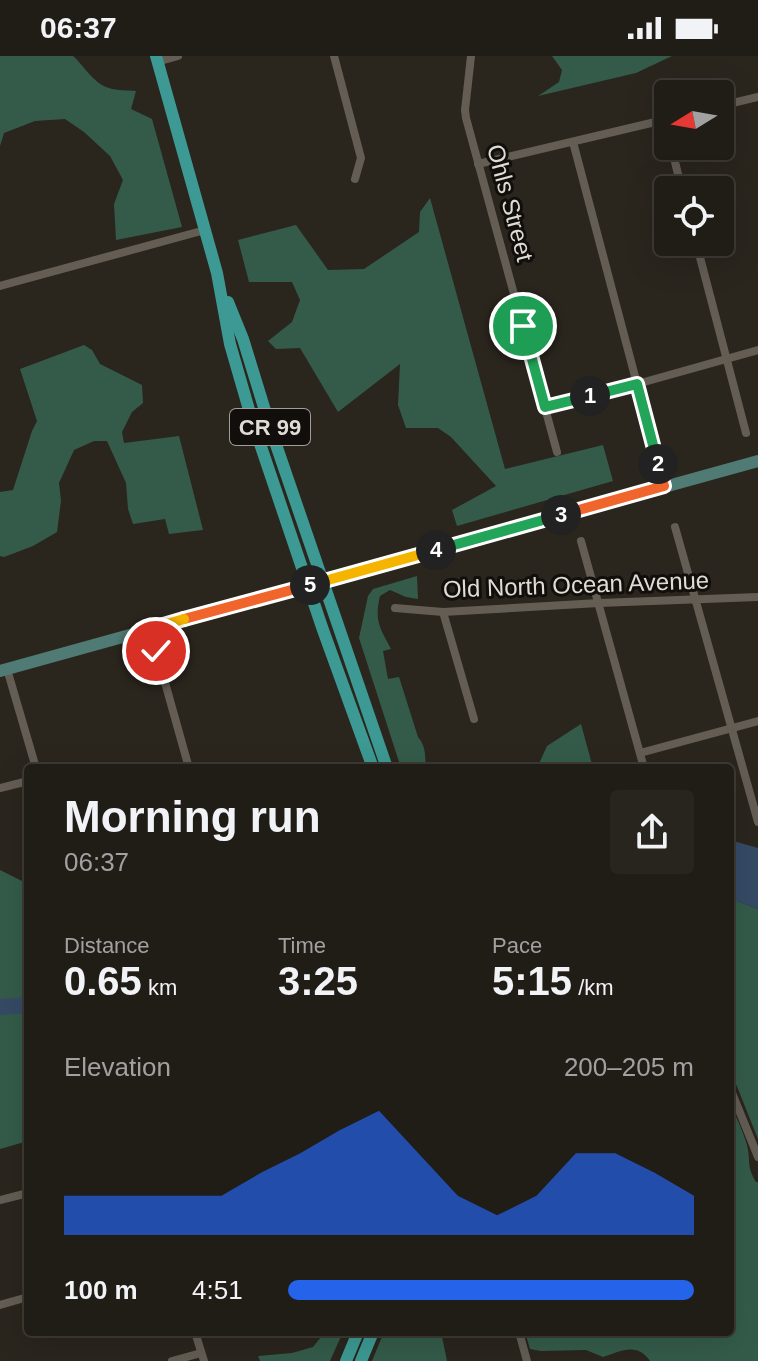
<!DOCTYPE html>
<meta charset="utf-8">
<style>
body{margin:0;font-family:Helvetica,sans-serif;background:#28251f;color:#f1f3f6;height:100vh;display:flex;flex-direction:column;font-size:30px;white-space:nowrap}
*{box-sizing:border-box;margin:0}
p{font-size:26px;color:#a2a1a1}
.icon{flex:none;width:44px;height:44px;fill:none;stroke:currentColor;stroke-width:2;stroke-linecap:round;stroke-linejoin:round}
.map{position:relative;flex:1;overflow:hidden}
.sheet{position:absolute;left:24px;top:708px;width:710px;height:572px;display:flex;flex-direction:column;background:#201c16;border-radius:8px;box-shadow:0 8px 32px #0002,0 0 0 2px #3d3a35}
.sheet>*{flex:none}
.needle{width:52px;rotate:259deg}
.buttons{position:absolute;left:654px;top:24px;display:grid;gap:16px}
.buttons a{display:grid;place-items:center;width:80px;height:80px;border-radius:8px;background:#201c16;box-shadow:0 8px 32px #0002,0 0 0 2px #3d3a35;font-size:40px}
.pin{position:absolute;display:grid;place-items:center;width:68px;height:68px;color:#fff;margin:-34px;border:4px solid #fff;border-radius:50%;box-shadow:0 2px 8px #0007}
.km{position:absolute;width:40px;height:40px;margin:-20px;border-radius:50%;background:#222;color:#fff;font-size:22px;line-height:40px;text-align:center}
.round{display:grid;place-items:center;flex:none;width:84px;height:84px;border-radius:8px;background:#28251f}
.headline{display:flex;align-items:center;justify-content:space-between;height:136px;padding:0 40px}
h1{font-size:44px;font-weight:700;line-height:60px}
.stats{display:grid;grid-template-columns:repeat(3,1fr);gap:12px;height:136px;padding:8px 40px}
.stats div{display:grid;align-content:center}
.stats b{font-size:40px;font-weight:700}
.stats small{font-size:22px;font-weight:400}
.stats p{font-size:22px}
.chart{height:224px;padding:16px 40px}
.chart p{display:flex;justify-content:space-between}
.chart svg{width:100%;height:144px;margin-top:8px;fill:#2563eb;opacity:.7}
ul{padding:0 40px;list-style:none;font-size:26px}
li{display:grid;grid-template-columns:128px 96px 1fr;align-items:center;height:60px}
li i{height:20px;border-radius:10px;background:#2563eb}
.status{display:flex;justify-content:space-between;align-items:center;height:56px;padding:0 40px;background:#201c16;direction:ltr}
.status svg{height:22px;fill:currentColor}
.map>svg:first-child{display:block}
.forest{fill:#345b4a}
.water{fill:#364a65}
.lines{fill:none;stroke-linecap:round;stroke-linejoin:round}
.river{stroke:#364a65;stroke-width:16}
.minor{stroke:#635d54;stroke-width:8}
.secondary{stroke:#507b74;stroke-width:12}
.primary{stroke:#3d9993;stroke-width:12}
.split-1-casing{stroke:#fff;stroke-width:16}
.split-2-casing{stroke:#fff;stroke-width:16}
.split-3-casing{stroke:#fff;stroke-width:16}
.split-4-casing{stroke:#fff;stroke-width:16}
.split-5-casing{stroke:#fff;stroke-width:16}
.split-6-casing{stroke:#fff;stroke-width:16}
.split-7-casing{stroke:#fff;stroke-width:16}
.split-1{stroke:#22a559;stroke-width:10}
.split-2{stroke:#22a559;stroke-width:10}
.split-3{stroke:#f0652b;stroke-width:10}
.split-4{stroke:#22a559;stroke-width:10}
.split-5{stroke:#f5b400;stroke-width:10}
.split-6{stroke:#f0652b;stroke-width:10}
.split-7{stroke:#f5b400;stroke-width:10}
.labels{text-anchor:middle;stroke-width:6;stroke-linejoin:round;paint-order:stroke}
.shield{fill:#110e0b;stroke:#a19e99;stroke-width:2}
.shield-label{font-size:22px;font-weight:bold;fill:#dfdcd6}
.street-label{font-size:24px;fill:#dfdcd6;stroke:#110e0b}
</style>
<div class="status"><b>06:37</b><svg viewBox="0 0 49 12"><path d="M0 12V9h3v3zM5 12V6h3v6zM10 12V3h3v9zM15 12V0h3v12zM26 1h20v11H26zM47 4h2v5h-2z"/></svg></div>
<div class="map">
<svg width="758" height="1305" viewBox="0 0 758 1305">
<rect width="100%" height="100%" fill="#2a251d"/>
<g class="forest">
<path d="M0,0H73C85,11 93,27 109,32C117,35 128,34 136,35L131,53L152,63L182,171L116,184L114,148L123,124L110,100L84,76L65,63L35,65L4,77L0,90Z"/>
<path d="M552,0H672L636,17L538,40L559,26L562,14Z"/>
<path d="M430,142L505,413L603,389L613,425L457,470L452,454L496,430L451,381L438,372H406L398,349L400,308L338,356L300,292L276,293L268,285L292,266L300,244L292,226H249L238,184L296,169L328,214L364,213L419,176L420,156Z"/>
<path d="M84,289L92,294L100,308L142,329L143,347L132,356L122,376L124,387L179,380L203,474L169,478L165,463L133,468L128,453L126,427L107,385H94L74,394L59,427L61,445L57,476L33,490L4,501L0,500V436L13,434L32,375L37,365L20,313Z"/>
<path d="M417,520L418,543L406,541L390,534L380,540C374,565 380,572 391,593L383,595L388,623L399,621L418,681C426,690 425,700 426,712H401L359,582L368,540L373,533Z"/>
<path d="M581,668L593,712H537L547,690Z"/>
<path d="M0,814L28,828V1085L0,1093Z"/>
<path d="M730,845H737L758,853V1083L730,1013Z"/>
<path d="M730,1047C736,1061 743,1075 747,1089C751,1106 746,1109 756,1126H758V1305H650C637,1286 621,1295 603,1301L586,1294L541,1295L530,1293L525,1276H730Z"/>
<path d="M325,1276H343L330,1305H260L258,1300L292,1297L313,1291Z"/>
<path d="M384,1276H441L447,1305H372Z"/>
</g>
<path class="water" d="M730,784L758,792V853L737,845H730Z"/>
<g class="lines">
<path class="river" d="M0,951L28,949"/>
<g class="minor">
<path d="M334,0L361,102L355,123"/>
<path d="M471,0L465,54L466,62L557,396"/>
<path d="M157,6L178,0"/>
<path d="M720,50L758,41"/>
<path d="M664,64L668,79"/>
<path d="M573,86L664,430"/>
<path d="M671,90L682,134"/>
<path d="M478,108L668,63"/>
<path d="M696,186L746,377"/>
<path d="M0,230L205,174"/>
<path d="M545,351L637,328L758,294"/>
<path d="M675,471L758,766"/>
<path d="M581,485L644,712"/>
<path d="M395,552L443,556L599,547L758,541"/>
<path d="M443,556L474,663"/>
<path d="M150,573L189,712"/>
<path d="M7,613L36,712"/>
<path d="M640,697L758,665"/>
<path d="M0,732L28,725"/>
<path d="M730,1032L758,1101"/>
<path d="M0,1144L28,1137"/>
<path d="M0,1249L28,1241"/>
<path d="M195,1276L204,1305"/>
<path d="M519,1276L527,1305"/>
<path d="M172,1305L201,1297"/>
</g>
<path class="secondary" d="M0,615L758,405"/>
<g class="primary">
<path d="M156,0L217,217L230,288L252,364L323,574L373,712"/>
<path d="M228,246L243,283L271,374L387,712"/>
<path d="M346,1305L358,1276"/>
<path d="M361,1305L373,1276"/>
</g>
</g>
<g class="lines">
<g class="split-1-casing">
<path id="split-1" d="M523,270L545,351L590,340"/>
</g>
<g class="split-2-casing">
<path id="split-2" d="M590,340L637,328L658,408"/>
</g>
<g class="split-3-casing">
<path id="split-3" d="M561,459L664,430L658,408"/>
</g>
<g class="split-4-casing">
<path id="split-4" d="M436,494L561,459"/>
</g>
<g class="split-5-casing">
<path id="split-5" d="M310,529L436,494"/>
</g>
<g class="split-6-casing">
<path id="split-6" d="M184,563L310,529"/>
</g>
<g class="split-7-casing">
<path id="split-7" d="M156,595L150,573L184,563"/>
</g>
<use href="#split-1" class="split-1"/>
<use href="#split-2" class="split-2"/>
<use href="#split-3" class="split-3"/>
<use href="#split-4" class="split-4"/>
<use href="#split-5" class="split-5"/>
<use href="#split-6" class="split-6"/>
<use href="#split-7" class="split-7"/>
</g>
<g class="labels">
<rect class="shield" x="230" y="353" width="80" height="36" rx="6"/>
<g class="shield-label">
<text x="270" y="379">CR 99</text>
</g>
<g class="street-label">
<text transform="translate(510 147) rotate(75)" y="8">Ohls Street</text>
<text transform="translate(576 529) rotate(-2)" y="8">Old North Ocean Avenue</text>
</g>
</g>
</svg>
<div class="buttons">
<a><svg class="needle" viewBox="-14 -14 28 28"><path d="M0-13l5 13h-10z" fill="#e53935"/><path d="M0 13l5-13h-10z" fill="#a2a1a1"/></svg></a>
<a><svg class="icon" aria-label="locate" viewBox="0 0 24 24"><circle cx="12" cy="12" r="6"/><path d="M12 2v4M12 18v4M2 12h4M18 12h4"/></svg></a>
</div>
<div class="pin" style="left:523px;top:270px;background:#1e9e55"><svg class="icon" aria-label="arrive" viewBox="0 0 24 24"><path d="M6 21V4h12l-3 4 3 4H6"/></svg></div>
<div class="pin" style="left:156px;top:595px;background:#d93025"><svg class="icon" aria-label="check" viewBox="0 0 24 24"><path d="M5 12l5 5 9-10"/></svg></div>
<b class="km" style="left:590px;top:340px">1</b>
<b class="km" style="left:658px;top:408px">2</b>
<b class="km" style="left:561px;top:459px">3</b>
<b class="km" style="left:436px;top:494px">4</b>
<b class="km" style="left:310px;top:529px">5</b>
<section class="sheet">
<div class="headline"><div><h1>Morning run</h1><p>06:37</p></div><a class="round"><svg class="icon" aria-label="share" viewBox="0 0 24 24"><path d="M12 15V3M7 8l5-5 5 5M5 13v7h14v-7"/></svg></a></div>
<div class="stats">
<div><p>Distance</p><b>0.65<small> km</small></b></div>
<div><p>Time</p><b>3:25</b></div>
<div><p>Pace</p><b>5:15<small> /km</small></b></div>
</div>
<div class="chart"><p><span>Elevation</span>200–205 m</p>
<svg viewBox="0 0 160 44" preserveAspectRatio="none"><path d="M0 44V32L10 32L20 32L30 32L40 32L50 25L60 19L70 12L80 6L90 19L100 32L110 38L120 32L130 19L140 19L150 25L160 32V44z"/></svg>
</div>
<ul>
<li><b>100 m</b>4:51<i style="width:100%"></i></li>
</ul>
</section>
</div>
